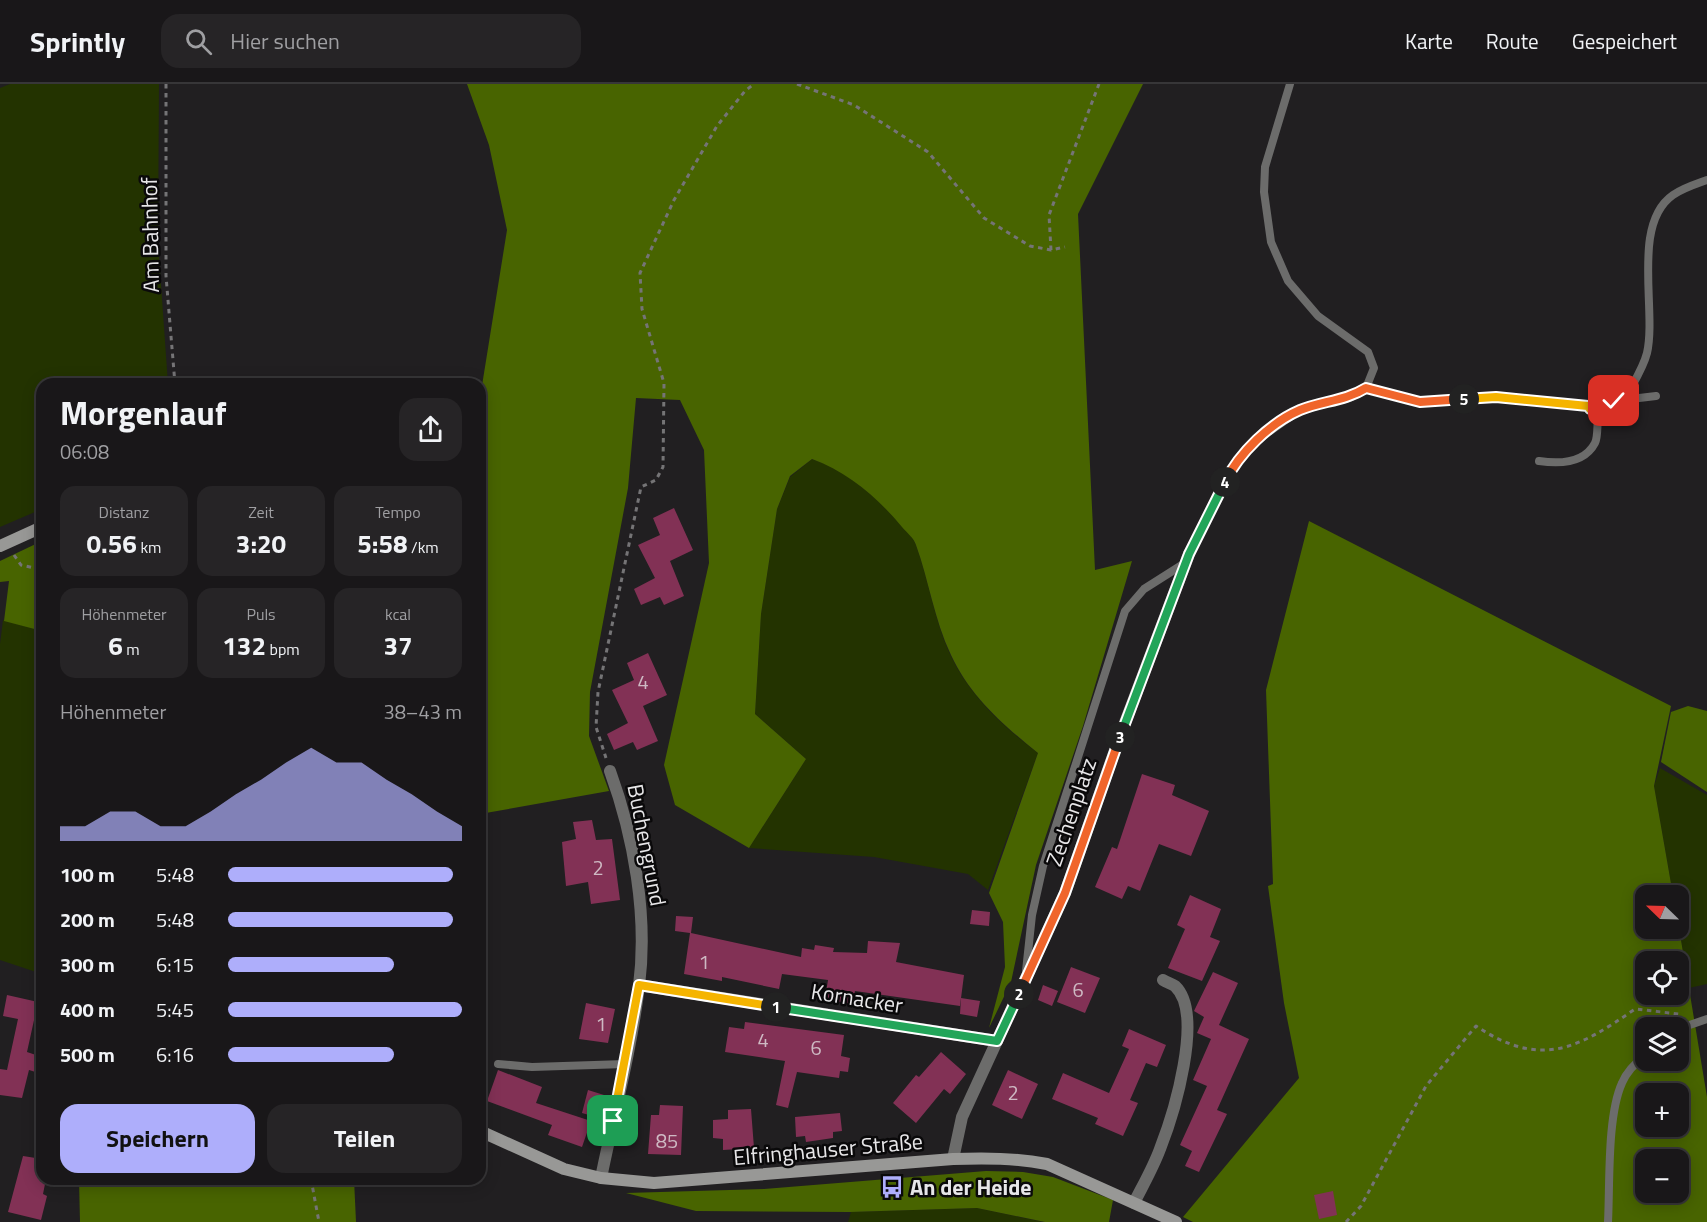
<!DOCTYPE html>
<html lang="de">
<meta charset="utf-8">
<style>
body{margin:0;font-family:"Titillium Web",sans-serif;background:#262426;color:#f1f3f6;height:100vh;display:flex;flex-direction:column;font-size:22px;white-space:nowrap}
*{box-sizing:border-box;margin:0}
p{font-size:20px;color:#9f9fa2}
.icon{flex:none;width:33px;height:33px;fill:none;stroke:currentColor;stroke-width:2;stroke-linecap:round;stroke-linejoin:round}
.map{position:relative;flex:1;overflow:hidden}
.panel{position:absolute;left:36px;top:294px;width:450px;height:807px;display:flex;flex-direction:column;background:#191719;border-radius:18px;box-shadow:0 3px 15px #0003,0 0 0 2px #373638}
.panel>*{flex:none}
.needle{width:39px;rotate:293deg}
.buttons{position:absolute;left:1635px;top:801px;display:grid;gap:12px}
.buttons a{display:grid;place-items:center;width:54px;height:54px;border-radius:12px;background:#191719;box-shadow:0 3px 15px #0003,0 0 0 2px #373638;font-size:30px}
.pin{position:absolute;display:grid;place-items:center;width:51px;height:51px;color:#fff;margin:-26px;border-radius:12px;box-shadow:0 3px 9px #0006}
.km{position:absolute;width:30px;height:30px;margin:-15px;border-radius:50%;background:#222;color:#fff;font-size:16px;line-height:30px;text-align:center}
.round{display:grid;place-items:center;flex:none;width:63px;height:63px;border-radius:18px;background:#262426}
.summary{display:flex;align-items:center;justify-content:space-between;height:102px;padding:0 24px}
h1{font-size:33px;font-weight:700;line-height:45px}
.stats{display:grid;grid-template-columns:repeat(3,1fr);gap:9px;height:102px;padding:6px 24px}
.stats div{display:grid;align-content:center;border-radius:15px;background:#262426;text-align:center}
.stats b{font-size:26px;font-weight:700}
.stats small{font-size:16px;font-weight:400}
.stats p{font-size:16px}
.chart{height:168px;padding:12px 24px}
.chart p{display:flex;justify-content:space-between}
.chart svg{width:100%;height:108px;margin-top:6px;fill:#aeaefb;opacity:.7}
.button{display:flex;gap:12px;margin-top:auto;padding:12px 24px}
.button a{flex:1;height:69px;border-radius:18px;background:#aeaefb;color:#111;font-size:24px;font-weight:700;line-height:69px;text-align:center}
.button a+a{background:#262426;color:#f1f3f6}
ul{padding:0 24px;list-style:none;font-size:20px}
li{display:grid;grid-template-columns:96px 72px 1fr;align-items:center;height:45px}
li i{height:15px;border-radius:8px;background:#aeaefb}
header{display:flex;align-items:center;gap:36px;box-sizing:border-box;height:84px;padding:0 30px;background:#191719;border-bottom:2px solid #373638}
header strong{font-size:28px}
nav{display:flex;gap:33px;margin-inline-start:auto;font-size:21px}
.search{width:420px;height:54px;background:#262426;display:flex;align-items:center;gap:15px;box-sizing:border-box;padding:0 21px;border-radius:18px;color:#9f9fa2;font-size:22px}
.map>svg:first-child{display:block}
.green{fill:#233300}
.forest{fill:#486400;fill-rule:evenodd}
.building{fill:#823155}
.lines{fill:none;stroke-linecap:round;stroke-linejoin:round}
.path{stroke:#757476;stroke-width:3;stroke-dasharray:4.5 4.5;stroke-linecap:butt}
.service{stroke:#6c6c6b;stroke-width:8}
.minor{stroke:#6c6c6b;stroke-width:12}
.secondary{stroke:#989896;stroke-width:12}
.split-1-casing{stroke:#fff;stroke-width:12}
.split-2-casing{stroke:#fff;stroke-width:12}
.split-3-casing{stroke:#fff;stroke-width:12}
.split-4-casing{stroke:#fff;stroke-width:12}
.split-5-casing{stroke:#fff;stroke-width:12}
.split-6-casing{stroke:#fff;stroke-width:12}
.split-1{stroke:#f5b400;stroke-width:8}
.split-2{stroke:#22a559;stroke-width:8}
.split-3{stroke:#f0652b;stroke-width:8}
.split-4{stroke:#22a559;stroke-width:8}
.split-5{stroke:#f0652b;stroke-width:8}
.split-6{stroke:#f5b400;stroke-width:8}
.labels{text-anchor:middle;stroke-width:5;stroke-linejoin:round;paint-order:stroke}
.number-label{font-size:20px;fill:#ceb9c3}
.street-label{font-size:22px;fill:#e7e6e8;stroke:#0a090a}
.poi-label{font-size:22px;font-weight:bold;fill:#e7e6e8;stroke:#0a090a;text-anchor:start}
</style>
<header>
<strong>Sprintly</strong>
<div class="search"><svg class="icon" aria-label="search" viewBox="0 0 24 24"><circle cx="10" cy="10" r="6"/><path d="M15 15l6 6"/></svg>Hier suchen</div>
<nav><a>Karte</a><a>Route</a><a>Gespeichert</a></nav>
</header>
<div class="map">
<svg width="1707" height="1138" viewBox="0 0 1707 1138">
<rect width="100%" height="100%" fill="#211f21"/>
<g class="green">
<path d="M10,0H159L158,158L168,300H42V425L0,443V4Z"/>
<path d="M812,375C819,378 827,380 833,383C854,394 908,439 916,461C929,497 934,535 950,570C969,611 1002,642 1038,669L988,806L968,790L874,773L749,764L806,675L755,630L761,530L777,425L790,393Z"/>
<path d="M3,536L42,547V890L0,876V560Z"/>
<path d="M1660,684L1707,711V900L1689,904L1679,843L1678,812L1673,811L1654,702Z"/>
<path d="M977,1124L1044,1138H848L851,1128Z"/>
</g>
<g class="forest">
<path d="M467,0H1143L1078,130L1095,486L1132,477L1083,642L1036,781L1011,898L989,944L1005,883L1003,838L989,809L1038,669C1003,641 970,612 951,571C934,535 929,497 916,461C914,454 907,449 902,443C878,414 848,388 812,375L790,392L777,425L761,530L755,630L806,675L749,764L675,721L664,681L709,479L704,366L680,316L636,314L628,404L590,608L589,652L609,707L480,730V314L507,146L489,61Z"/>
<path d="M1309,437L1671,622L1654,702L1673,811L1646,812V844H1679L1707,1013V1138H1193L1183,1133L1299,994L1284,919L1268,802L1273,800L1266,606ZM1646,878H1678V910H1646ZM1646,944H1678V976H1646ZM1646,1010H1678V1042H1646ZM1646,1076H1678V1108H1646Z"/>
<path d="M42,457V547L4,537L9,497L0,498V477Z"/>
<path d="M1688,622L1707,627V708L1661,678L1671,628Z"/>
<path d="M986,1087L1023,1088L1053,1093L1113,1116L1109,1138H1045L977,1124L850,1128L696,1127L626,1109L764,1105Z"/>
<path d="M79,1095H354L356,1138H80Z"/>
</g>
<g class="building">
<path d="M674,424L693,466L670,477L684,512L664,521L660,513L641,521L634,505L655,494L638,461L660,451L653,434Z"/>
<path d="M648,569L667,611L643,622L658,657L637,666L633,658L614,666L607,650L628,639L612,606L634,596L627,579Z"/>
<path d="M1142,690L1175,701L1172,711L1209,727L1191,772L1159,760L1140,807L1128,802L1122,815L1095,803L1112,763L1117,765Z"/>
<path d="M592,736L596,756L612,755L620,816L591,820L588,798L566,802L562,758L576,755L573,738Z"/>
<path d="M1190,811L1221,825L1210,853L1220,857L1202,897L1168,884L1185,845L1177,841Z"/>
<path d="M972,826L990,828L989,842L970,840Z"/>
<path d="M676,832L693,833L691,849L801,873L802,864L814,866L815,861L834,864L833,868L867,869L868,857L900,859L896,878L964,891L960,922L855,907L852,920L825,915L828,896L782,890L779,905L722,893V897L684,890L690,849L675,847Z"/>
<path d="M1071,883L1100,894L1085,929L1057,918Z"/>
<path d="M1213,888L1238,899L1219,941L1249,955L1217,1026L1227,1030L1199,1088L1185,1082L1192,1067L1180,1061L1207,1002L1193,996L1211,955L1197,949L1204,933L1194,927Z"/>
<path d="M1043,901L1058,907L1052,922L1038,916Z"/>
<path d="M7,911L38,918L27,968L42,973V990L29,986L22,1014L0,1011V985L7,986L18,935L3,932Z"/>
<path d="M961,914L980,917L977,933L960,930Z"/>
<path d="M586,919L615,925L608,959L579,955Z"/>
<path d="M745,938L844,951L841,972L850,974L848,988L840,987L839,994L797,988L788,1024L776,1021L785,977L725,968L729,943L744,945Z"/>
<path d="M1129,945L1166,961L1157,983L1146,979L1130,1016L1138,1019L1123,1052L1095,1040L1098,1034L1052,1015L1063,989L1109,1009L1129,965L1122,962Z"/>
<path d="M941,968L966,990L950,1010L944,1005L916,1039L893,1019L916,991L919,993Z"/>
<path d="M498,986L542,1003L536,1019L591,1037L582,1063L548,1051L552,1041L487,1017Z"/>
<path d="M1008,986L1038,1000L1022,1035L992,1021Z"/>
<path d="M588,1006L604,1011L599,1034L582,1029Z"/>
<path d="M660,1021L683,1022L681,1071L648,1070L651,1031H659Z"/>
<path d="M751,1025L754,1064L723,1066V1055L713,1054V1036L728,1035V1026Z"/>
<path d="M840,1029L842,1047L833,1048V1054L806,1058L805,1052L796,1053L795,1033Z"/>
<path d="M23,1072L42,1075V1095H46L43,1110L47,1112L41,1136L8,1128Z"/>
<path d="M1333,1107L1337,1131L1319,1135L1314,1111Z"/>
</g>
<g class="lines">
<g class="path">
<path d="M166,0V192L175,300"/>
<path d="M797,0L854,21L928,68L984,134L1030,162L1051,166L1065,163"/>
<path d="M1051,166L1049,131L1099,0"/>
<path d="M14,471L21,481L34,484L42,482"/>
<path d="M606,674L596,643L598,608L641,403L656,396L663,383L664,299L642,225L640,189L674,116L717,42L745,7L754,0"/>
<path d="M311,1095L319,1138"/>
<path d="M1346,1138L1361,1122L1426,1002L1476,942C1541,985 1577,965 1635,925L1679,930"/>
</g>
<g class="service">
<path d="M1366,304L1420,318L1496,313L1588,322L1598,335C1597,341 1598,353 1595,359C1584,380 1559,380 1539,377"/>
<path d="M1625,315C1632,301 1643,285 1647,269C1657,226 1631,140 1673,111C1683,104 1696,100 1707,96"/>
<path d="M1590,325L1614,317L1656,312"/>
<path d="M1189,470L1227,394L1253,359L1300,326L1352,313L1366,304L1374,284L1368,268L1318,232L1288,197L1271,158L1264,108L1265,83L1290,0"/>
<path d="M1026,887L1032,831L1043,782L1125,527L1144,505L1185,479"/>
<path d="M1678,945L1707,935"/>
<path d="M498,980L532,983L625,980"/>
<path d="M1608,1138C1610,1100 1607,1032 1622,999C1627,987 1635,979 1646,971"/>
</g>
<g class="minor">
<path d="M639,901L997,957"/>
<path d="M953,1075L962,1033L1065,809L1120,652L1189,470"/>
<path d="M601,1094C614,1030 631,967 639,902C648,832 634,753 610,687"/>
<path d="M1134,1119C1143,1101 1153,1084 1160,1065C1173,1032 1205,930 1175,902C1172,900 1166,898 1163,896"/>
</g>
<g class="secondary">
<path d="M0,462L42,443"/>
<path d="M480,1047L564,1085L601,1094L654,1099L953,1075C986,1074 1015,1074 1047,1080L1176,1138"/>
</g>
</g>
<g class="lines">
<g class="split-1-casing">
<path id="split-1" d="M613,1037L639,901L776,923"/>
</g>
<g class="split-2-casing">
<path id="split-2" d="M776,923L997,957L1019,910"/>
</g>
<g class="split-3-casing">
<path id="split-3" d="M1019,910L1065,809L1120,653"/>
</g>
<g class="split-4-casing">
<path id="split-4" d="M1120,653L1189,470L1225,398"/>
</g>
<g class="split-5-casing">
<path id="split-5" d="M1225,398C1239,369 1270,339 1300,326C1322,317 1345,317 1366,304L1420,318L1464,315"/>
</g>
<g class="split-6-casing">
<path id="split-6" d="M1464,315L1496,313L1588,322L1590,325L1614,317"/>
</g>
<use href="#split-1" class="split-1"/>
<use href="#split-2" class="split-2"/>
<use href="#split-3" class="split-3"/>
<use href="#split-4" class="split-4"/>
<use href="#split-5" class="split-5"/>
<use href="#split-6" class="split-6"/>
</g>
<defs>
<g id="bus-bare" transform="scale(1.8)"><path d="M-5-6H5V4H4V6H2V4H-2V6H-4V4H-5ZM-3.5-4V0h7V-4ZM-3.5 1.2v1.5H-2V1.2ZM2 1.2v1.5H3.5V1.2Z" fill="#aeaefb" stroke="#0a090a" stroke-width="2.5" paint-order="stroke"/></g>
</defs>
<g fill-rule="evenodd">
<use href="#bus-bare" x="892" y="1103"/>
</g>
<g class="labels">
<g class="number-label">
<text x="643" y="605">4</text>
<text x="598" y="791">2</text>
<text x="704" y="885">1</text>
<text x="1078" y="913">6</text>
<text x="601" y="947">1</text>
<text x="763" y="963">4</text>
<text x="816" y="971">6</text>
<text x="1013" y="1016">2</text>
<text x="667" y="1064">85</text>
</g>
<g class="street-label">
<text transform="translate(150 151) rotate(-91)" y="8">Am Bahnhof</text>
<text transform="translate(1071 728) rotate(-71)" y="8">Zechenplatz</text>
<text transform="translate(647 761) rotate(79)" y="8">Buchengrund</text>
<text transform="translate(857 914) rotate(9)" y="8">Kornacker</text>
<text transform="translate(828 1065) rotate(-5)" y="8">Elfringhauser Straße</text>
</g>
<g class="poi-label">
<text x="910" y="1111">An der Heide</text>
</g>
</g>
</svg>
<div class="buttons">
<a><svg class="needle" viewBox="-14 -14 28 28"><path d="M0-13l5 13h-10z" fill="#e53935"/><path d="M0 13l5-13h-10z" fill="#9f9fa2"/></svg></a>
<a><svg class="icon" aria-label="locate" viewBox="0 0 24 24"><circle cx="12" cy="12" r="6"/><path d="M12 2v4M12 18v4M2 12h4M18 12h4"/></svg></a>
<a><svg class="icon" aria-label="layers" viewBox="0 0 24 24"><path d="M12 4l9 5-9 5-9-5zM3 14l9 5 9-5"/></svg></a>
<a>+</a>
<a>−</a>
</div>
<div class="pin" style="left:613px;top:1037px;background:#1e9e55"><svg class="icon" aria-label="arrive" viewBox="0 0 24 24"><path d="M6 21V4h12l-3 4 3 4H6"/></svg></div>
<div class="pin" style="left:1614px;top:317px;background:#d93025"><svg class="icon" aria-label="check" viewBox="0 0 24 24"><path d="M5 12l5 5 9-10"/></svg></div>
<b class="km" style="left:776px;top:923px">1</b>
<b class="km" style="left:1019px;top:910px">2</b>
<b class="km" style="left:1120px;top:653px">3</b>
<b class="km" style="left:1225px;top:398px">4</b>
<b class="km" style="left:1464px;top:315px">5</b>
<section class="panel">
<div class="summary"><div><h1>Morgenlauf</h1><p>06:08</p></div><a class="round"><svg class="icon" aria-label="share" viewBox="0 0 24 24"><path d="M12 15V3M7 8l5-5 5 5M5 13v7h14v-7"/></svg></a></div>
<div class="stats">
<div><p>Distanz</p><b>0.56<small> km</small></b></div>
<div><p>Zeit</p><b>3:20</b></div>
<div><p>Tempo</p><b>5:58<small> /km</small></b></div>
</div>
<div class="stats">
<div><p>Höhenmeter</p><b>6<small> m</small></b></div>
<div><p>Puls</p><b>132<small> bpm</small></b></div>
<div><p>kcal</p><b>37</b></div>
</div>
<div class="chart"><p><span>Höhenmeter</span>38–43 m</p>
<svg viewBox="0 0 160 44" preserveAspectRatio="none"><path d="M0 44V38L10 38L20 32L30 32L40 38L50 38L60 32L70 25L80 19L90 12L100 6L110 12L120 12L130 19L140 25L150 32L160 38V44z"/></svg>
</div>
<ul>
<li><b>100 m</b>5:48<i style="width:96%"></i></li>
<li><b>200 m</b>5:48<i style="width:96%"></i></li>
<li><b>300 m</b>6:15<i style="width:71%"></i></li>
<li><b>400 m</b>5:45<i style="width:100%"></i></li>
<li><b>500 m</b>6:16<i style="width:71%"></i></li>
</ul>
<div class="button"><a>Speichern</a><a>Teilen</a></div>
</section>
</div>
